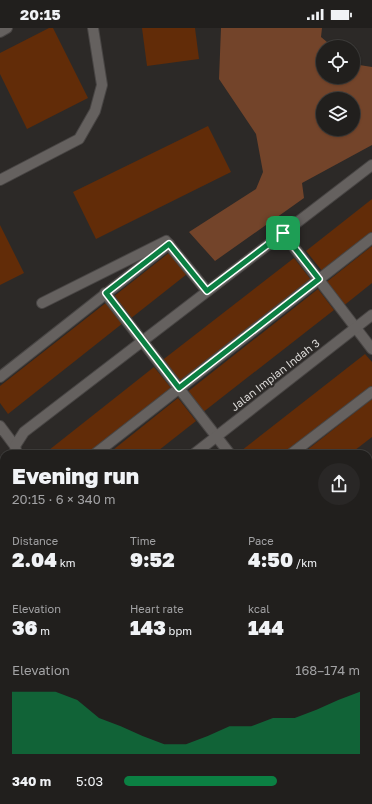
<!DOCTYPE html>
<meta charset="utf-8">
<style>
body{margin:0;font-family:"Golos Text",sans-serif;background:#292726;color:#f1f3f6;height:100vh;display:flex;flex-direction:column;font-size:15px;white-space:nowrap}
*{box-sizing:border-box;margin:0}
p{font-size:13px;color:#a2a2a4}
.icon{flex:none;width:22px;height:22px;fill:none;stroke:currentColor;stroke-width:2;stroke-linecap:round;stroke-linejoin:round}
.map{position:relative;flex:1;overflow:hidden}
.panel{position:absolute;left:0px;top:422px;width:372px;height:354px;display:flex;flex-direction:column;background:#211f1d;border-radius:12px 12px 0 0;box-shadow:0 1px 3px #0004,0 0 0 1px #3e3d3b}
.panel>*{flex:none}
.tools{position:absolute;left:316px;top:12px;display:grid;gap:8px}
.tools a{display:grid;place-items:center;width:44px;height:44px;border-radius:50%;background:#211f1d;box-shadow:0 1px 3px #0004,0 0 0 1px #3e3d3b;font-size:20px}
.pin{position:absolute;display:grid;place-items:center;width:34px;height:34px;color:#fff;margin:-17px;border-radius:8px;box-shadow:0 2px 6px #0006}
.round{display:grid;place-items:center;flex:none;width:42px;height:42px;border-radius:21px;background:#292726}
.headline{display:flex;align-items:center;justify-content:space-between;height:68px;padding:0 12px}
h1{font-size:22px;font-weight:800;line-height:30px}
.stats{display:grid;grid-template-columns:repeat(3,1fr);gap:6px;height:68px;padding:4px 12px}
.stats div{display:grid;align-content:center}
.stats b{font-size:20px;font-weight:800}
.stats small{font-size:11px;font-weight:400}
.stats p{font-size:11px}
.chart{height:112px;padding:8px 12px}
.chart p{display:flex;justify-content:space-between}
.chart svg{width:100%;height:72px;margin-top:4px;fill:#0b8043;opacity:.7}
ul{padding:0 12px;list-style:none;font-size:13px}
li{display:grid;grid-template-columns:64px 48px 1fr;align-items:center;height:30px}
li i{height:10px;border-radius:5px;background:#0b8043}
.status{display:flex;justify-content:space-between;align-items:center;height:28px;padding:0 20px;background:#211f1d;direction:ltr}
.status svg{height:11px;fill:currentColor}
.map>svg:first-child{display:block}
.green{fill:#73442a;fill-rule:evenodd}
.building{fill:#622c08}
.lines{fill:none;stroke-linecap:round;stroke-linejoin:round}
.minor-casing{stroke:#484544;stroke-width:12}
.minor{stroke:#65615f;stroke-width:10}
.route-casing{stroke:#fff;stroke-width:8}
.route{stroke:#0b8043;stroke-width:5}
.labels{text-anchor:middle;stroke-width:4;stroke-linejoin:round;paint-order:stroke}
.street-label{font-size:11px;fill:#dbd9d7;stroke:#2c2927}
</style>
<div class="status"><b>20:15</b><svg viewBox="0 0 49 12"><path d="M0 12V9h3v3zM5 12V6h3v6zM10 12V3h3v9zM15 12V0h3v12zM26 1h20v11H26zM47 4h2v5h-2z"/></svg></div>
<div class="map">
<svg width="372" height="776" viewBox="0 0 372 776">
<rect width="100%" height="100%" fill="#2c2927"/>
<path class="green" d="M221,0H322L321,9L333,19H323V49H353V36L372,39V117L302,155L304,170L215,233L189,204L256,161L263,144L256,106L219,51ZM323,71H353V101H323Z"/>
<g class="building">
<path d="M49,0H53L88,70L27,101L0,46V25Z"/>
<path d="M142,0H195L199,31L147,38Z"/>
<path d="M208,98L231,144L96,211L73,164Z"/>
<path d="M372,171V206L323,244L306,223Z"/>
<path d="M0,197L24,245L0,257Z"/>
<path d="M372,218V255L342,279L324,256Z"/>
<path d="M170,224L187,246L130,291L113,269Z"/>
<path d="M294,230L312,253L177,357L160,334Z"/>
<path d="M318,261L334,282L202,385L186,365Z"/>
<path d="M107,274L123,295L8,386L0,375V358Z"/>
<path d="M365,326L372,334V358L285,426H237Z"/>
<path d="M154,339L172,361L91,426H44Z"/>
<path d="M178,370L196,393L154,426H108Z"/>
<path d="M372,371V409L350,426H302Z"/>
<path d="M372,474V510L368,513V477Z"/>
<path d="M372,527V560L368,564V530Z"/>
</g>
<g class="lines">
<g class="minor-casing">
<g id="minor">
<path d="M0,4L7,0"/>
<path d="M0,152L79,111L95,83L102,57L93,0"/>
<path d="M283,205L372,321"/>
<path d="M105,265L230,426"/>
<path d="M42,275L166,213L207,263"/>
<path d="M0,349L169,216"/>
<path d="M0,398L15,418"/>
<path d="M17,426L15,418L24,404L372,137"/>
<path d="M95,426L372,210"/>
<path d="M194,426L372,287"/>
<path d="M291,426L372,364"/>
<path d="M368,442L372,439"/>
<path d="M368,528L372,524"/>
<path d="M368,599L372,596"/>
<path d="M368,637L372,634"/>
<path d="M368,657L372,654"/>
<path d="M0,732L4,735"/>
<path d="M0,756L4,759"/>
<path d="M37,772L51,776"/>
<path d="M182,776L194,772"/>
</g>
</g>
<use href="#minor" class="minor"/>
</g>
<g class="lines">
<g class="route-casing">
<path id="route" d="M283,205L319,251L179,360L106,265L169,216L207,263Z"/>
</g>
<use href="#route" class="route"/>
</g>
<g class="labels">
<g class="street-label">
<text transform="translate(275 347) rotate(-38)" y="4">Jalan Impian Indah 3</text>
</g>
</g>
</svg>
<div class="tools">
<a><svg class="icon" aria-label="locate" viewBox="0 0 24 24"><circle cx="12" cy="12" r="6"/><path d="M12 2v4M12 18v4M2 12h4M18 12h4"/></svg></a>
<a><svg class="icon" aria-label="layers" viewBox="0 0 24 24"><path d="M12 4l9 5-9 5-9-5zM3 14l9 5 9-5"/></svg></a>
</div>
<div class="pin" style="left:283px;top:205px;background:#1e9e55"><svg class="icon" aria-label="arrive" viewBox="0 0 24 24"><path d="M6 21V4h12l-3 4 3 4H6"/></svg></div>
<section class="panel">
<div class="headline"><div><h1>Evening run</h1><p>20:15 · 6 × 340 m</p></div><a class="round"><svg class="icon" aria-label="share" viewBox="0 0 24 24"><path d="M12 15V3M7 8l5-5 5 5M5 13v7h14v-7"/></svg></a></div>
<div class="stats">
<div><p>Distance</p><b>2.04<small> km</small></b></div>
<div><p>Time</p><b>9:52</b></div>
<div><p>Pace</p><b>4:50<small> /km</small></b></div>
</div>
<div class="stats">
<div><p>Elevation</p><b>36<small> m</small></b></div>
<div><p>Heart rate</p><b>143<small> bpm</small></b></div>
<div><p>kcal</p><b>144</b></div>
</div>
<div class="chart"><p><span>Elevation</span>168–174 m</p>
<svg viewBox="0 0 160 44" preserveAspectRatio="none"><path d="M0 44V6L10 6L20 6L30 11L40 22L50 27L60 33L70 38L80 38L90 33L100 27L110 27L120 22L130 22L140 17L150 11L160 6V44z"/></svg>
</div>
<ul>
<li><b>340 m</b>5:03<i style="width:65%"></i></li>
</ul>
</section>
</div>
